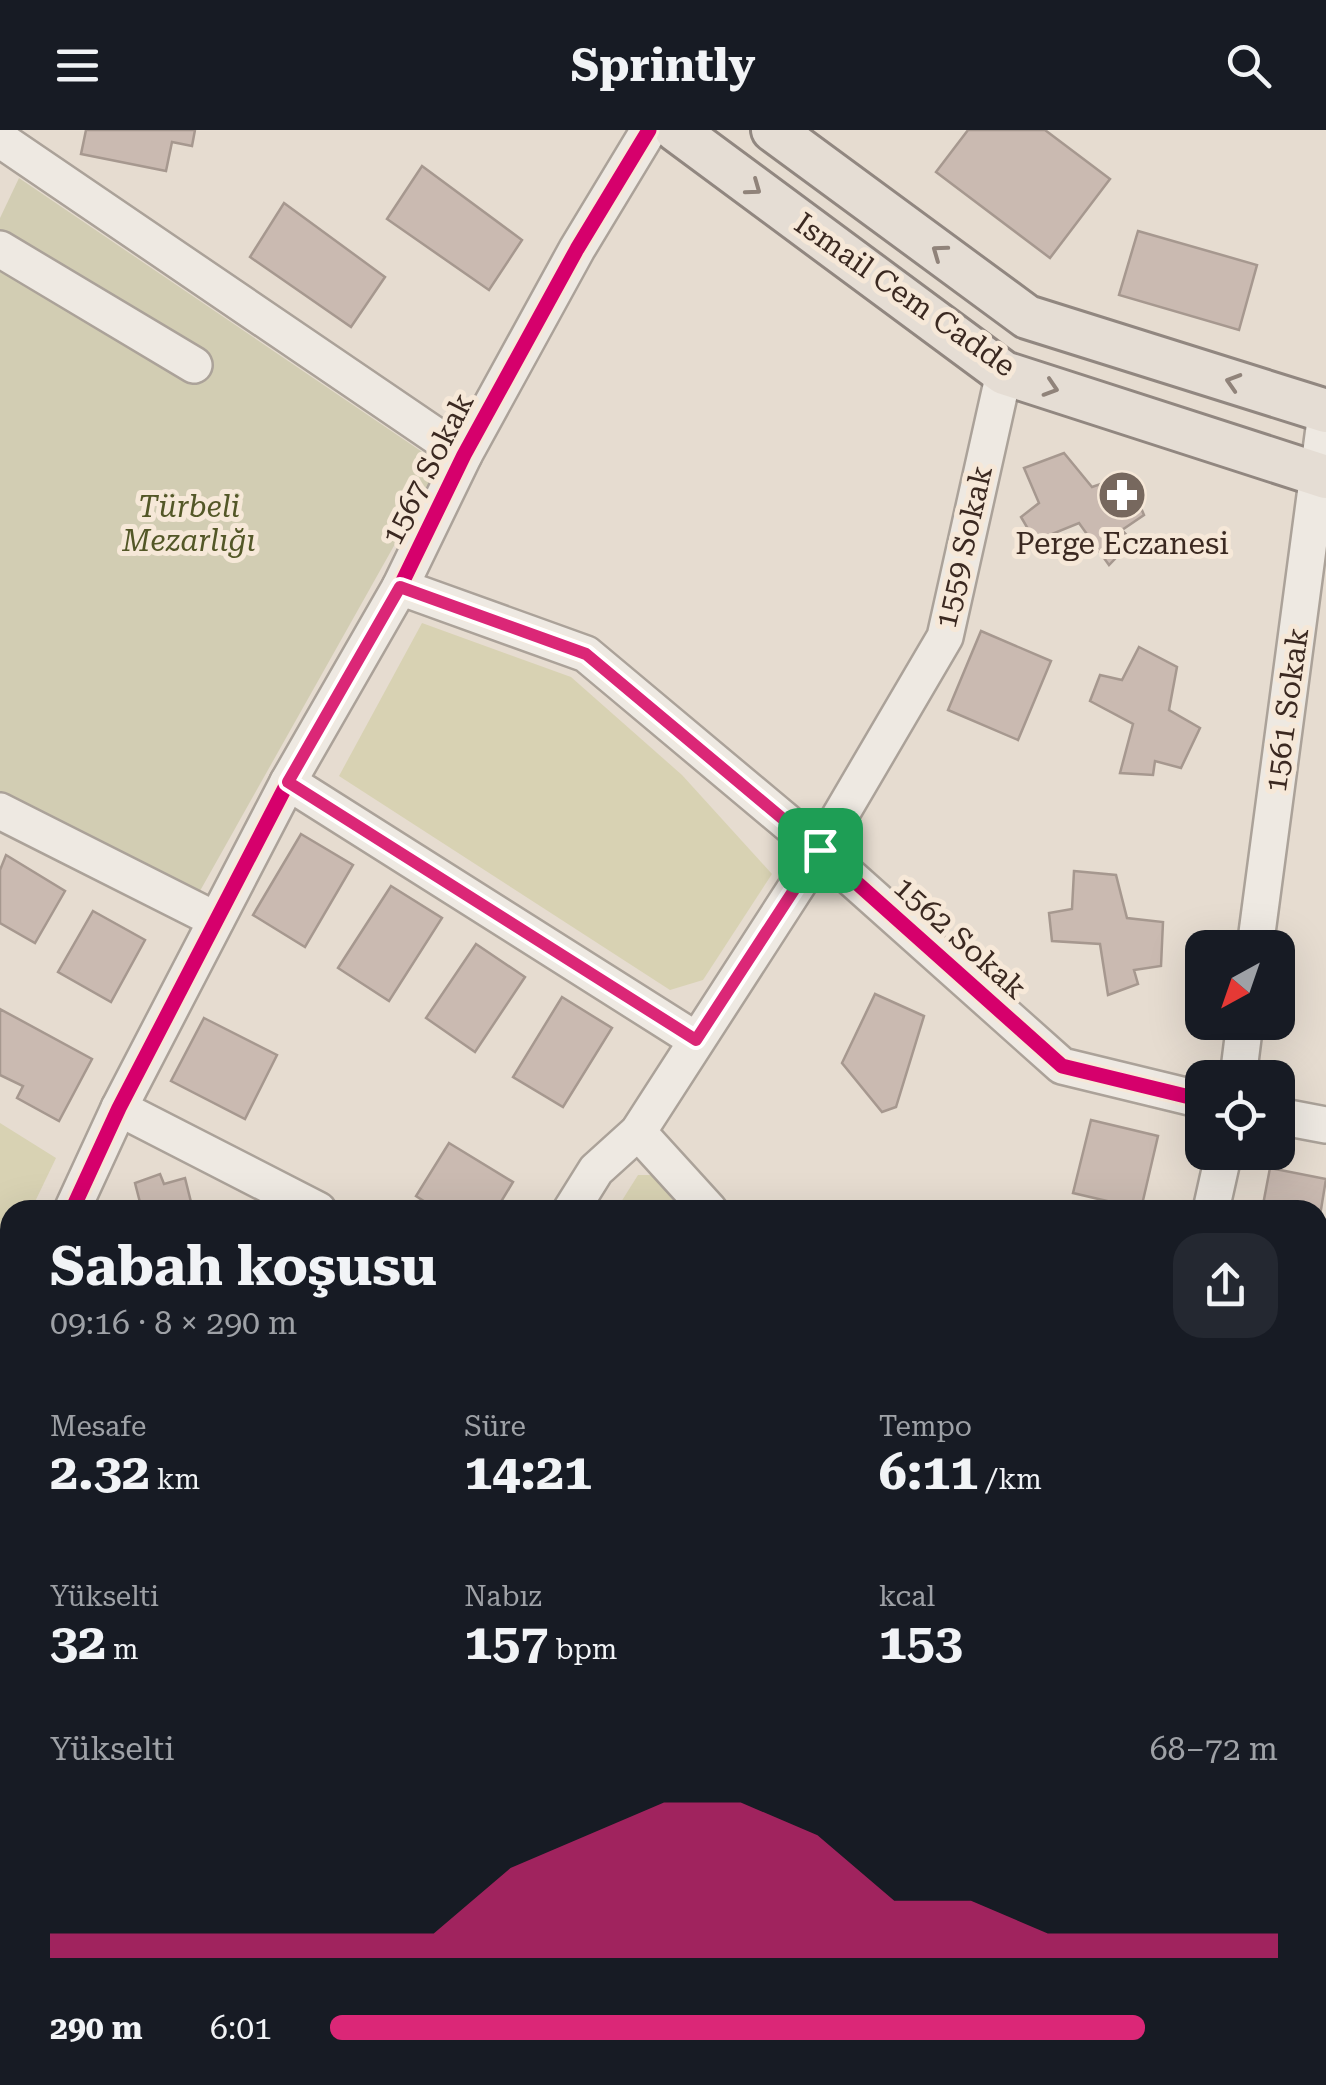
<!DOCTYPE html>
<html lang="tr">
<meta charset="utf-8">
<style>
body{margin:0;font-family:"Roboto Serif",serif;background:#242831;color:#f1f3f6;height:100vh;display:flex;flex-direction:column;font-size:38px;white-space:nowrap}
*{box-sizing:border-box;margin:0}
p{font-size:32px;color:#9ea1a6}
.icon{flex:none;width:55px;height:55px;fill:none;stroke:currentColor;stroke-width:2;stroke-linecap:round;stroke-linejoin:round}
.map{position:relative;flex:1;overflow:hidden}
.details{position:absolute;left:0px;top:1070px;width:1328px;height:885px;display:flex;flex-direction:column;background:#171b24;border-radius:30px 30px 0 0;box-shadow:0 10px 40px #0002}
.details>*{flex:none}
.needle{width:65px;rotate:220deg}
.tools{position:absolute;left:1185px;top:800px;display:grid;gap:20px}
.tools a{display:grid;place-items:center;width:110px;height:110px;border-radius:20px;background:#171b24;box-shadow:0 10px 40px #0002;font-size:50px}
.pin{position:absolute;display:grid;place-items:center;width:85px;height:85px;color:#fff;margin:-42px;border-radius:20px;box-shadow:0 5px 15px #0006}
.round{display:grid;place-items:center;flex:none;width:105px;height:105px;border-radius:30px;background:#242831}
.summary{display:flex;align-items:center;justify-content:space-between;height:170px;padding:0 50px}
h1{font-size:55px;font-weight:700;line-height:75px}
.metrics{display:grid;grid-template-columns:repeat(3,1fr);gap:15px;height:170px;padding:10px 50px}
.metrics div{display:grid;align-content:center}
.metrics b{font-size:50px;font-weight:700}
.metrics small{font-size:28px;font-weight:400}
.metrics p{font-size:28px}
.chart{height:280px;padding:20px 50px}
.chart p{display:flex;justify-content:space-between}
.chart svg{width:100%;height:180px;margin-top:10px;fill:#db2777;opacity:.7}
ul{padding:0 50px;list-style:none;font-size:32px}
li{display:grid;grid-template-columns:160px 120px 1fr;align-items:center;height:75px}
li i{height:25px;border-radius:12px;background:#db2777}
header{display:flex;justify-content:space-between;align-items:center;height:130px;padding:0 50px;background:#171b24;font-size:45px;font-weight:700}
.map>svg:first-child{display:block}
.green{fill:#d8d2b3}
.cemetery{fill:#d2cdb3}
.building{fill:#cabab1;stroke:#a6988f;stroke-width:2.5}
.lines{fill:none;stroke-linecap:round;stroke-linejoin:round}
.minor-casing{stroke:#aba299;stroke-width:40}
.major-casing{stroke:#918780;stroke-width:48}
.minor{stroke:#eee9e2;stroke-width:35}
.major{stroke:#e5ddd4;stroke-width:42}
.cycleway-casing{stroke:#f6e8d8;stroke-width:21}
.cycleway{stroke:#d6006c;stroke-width:15}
.oneway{stroke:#90837a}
.route-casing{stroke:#fff;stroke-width:20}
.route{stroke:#db2777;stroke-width:12}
.labels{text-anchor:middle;stroke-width:10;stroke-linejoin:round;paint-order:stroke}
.street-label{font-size:30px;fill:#3b2921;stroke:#f6e8d8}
.park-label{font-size:30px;font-style:italic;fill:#535727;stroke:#f6e8d8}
.poi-label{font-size:30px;fill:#3b2921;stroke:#f6e8d8}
</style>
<header><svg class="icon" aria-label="menu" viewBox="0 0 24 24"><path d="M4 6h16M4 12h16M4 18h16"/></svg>Sprintly<svg class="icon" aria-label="search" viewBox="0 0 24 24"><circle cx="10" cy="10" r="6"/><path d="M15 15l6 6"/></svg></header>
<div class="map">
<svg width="1326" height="1955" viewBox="0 0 1326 1955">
<rect width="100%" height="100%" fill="#e6dcd0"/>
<g class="green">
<path d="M422,493L571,547L682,645L772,744L703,850L670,860L339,646Z"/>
<path d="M0,993L56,1028L31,1080H10V1123L0,1144Z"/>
<path d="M638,1045H654L680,1080H616Z"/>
</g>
<path class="cemetery" d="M19,48L440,334L196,768L0,665V88Z"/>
<g class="building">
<path d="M86,0H195L192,16L172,12L166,41L81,24Z"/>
<path d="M968,0H1045L1110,49L1050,128L936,42Z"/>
<path d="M422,36L522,110L489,160L387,89Z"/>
<path d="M284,73L385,147L351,197L250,127Z"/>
<path d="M1138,101L1257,135L1239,200L1119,165Z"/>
<path d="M1064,323L1092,357L1127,345L1144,385L1122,400L1132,411L1109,435L1079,393L1035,411L1021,387L1039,373L1024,338Z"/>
<path d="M981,501L1051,531L1018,610L948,580Z"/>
<path d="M1139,517L1177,537L1169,580L1200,598L1181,638L1155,631L1153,645L1120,643L1133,594L1090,571L1100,545L1122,550Z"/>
<path d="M301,704L353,735L305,817L253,785Z"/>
<path d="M6,725L65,761L35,813L0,793V740Z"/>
<path d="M1074,741L1116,745L1127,788L1163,792L1161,836L1134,840L1138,854L1108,865L1100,814L1052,811L1049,783L1072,779Z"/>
<path d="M391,756L442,788L389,871L338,838Z"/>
<path d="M93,781L145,810L111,872L58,842Z"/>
<path d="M476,814L525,847L475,922L426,888Z"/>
<path d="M875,864L924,886L896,977L882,982L842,933Z"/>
<path d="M562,867L612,898L563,977L513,947Z"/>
<path d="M0,879L92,929L59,991L17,968L23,956L0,945Z"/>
<path d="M204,888L277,925L245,989L171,951Z"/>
<path d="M1091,990L1158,1006L1141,1079L1073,1063Z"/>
<path d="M449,1013L513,1052L496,1080H438L416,1066Z"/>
<path d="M1270,1038L1326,1049L1318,1098V1080H1262Z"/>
<path d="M160,1044L164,1054L185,1048L193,1080H142L135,1053Z"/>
<path d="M1326,1277V1315L1319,1313Z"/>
<path d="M10,1393V1440L0,1445V1400Z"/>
<path d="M0,1731L10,1737V1884L0,1887Z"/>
<path d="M1326,1881V1955H1261L1270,1945H1318V1891Z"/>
<path d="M417,1945H461L453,1955H429Z"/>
<path d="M1112,1945H1147L1156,1955H1077Z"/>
</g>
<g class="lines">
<g class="minor-casing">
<g id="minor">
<path d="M1,10L464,325"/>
<path d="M0,119L194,235"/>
<path d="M400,457L586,524L820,720L1062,936L1202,970"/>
<path d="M288,652L696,910"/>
<path d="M0,681L216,790"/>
<path d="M1255,818L1326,283"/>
<path d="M1238,948L1245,892"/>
<path d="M119,978L318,1080"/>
<path d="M1278,986L1326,995"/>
<path d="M638,1002L709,1080"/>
<path d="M72,1080L119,978L288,652L400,457L464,325L577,119L649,0"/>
<path d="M571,1080L596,1040L638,1002L820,720L945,507L1004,243"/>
<path d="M1211,1080L1224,1022"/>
<path d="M0,1234L10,1213"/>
<path d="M0,1267L10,1275"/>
<path d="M1318,1363L1326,1365"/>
<path d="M0,1512L10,1515"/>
<path d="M0,1663L10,1672"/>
<path d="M1318,1799L1326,1805"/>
<path d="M342,1945L355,1955"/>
<path d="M1015,1945L1016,1955"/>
<path d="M35,1955L41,1945"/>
</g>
</g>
<g class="major-casing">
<g id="major">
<path d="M676,0L1004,243L1326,347"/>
<path d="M773,0L1027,187L1326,281"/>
</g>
</g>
<use href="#minor" class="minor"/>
<use href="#major" class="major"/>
<g class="cycleway-casing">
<g id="cycleway">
<path d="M400,457L586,524L820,720L1062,936L1202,970"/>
<path d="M72,1080L119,978L288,652L400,457L464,325L577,119L649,0"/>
</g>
</g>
<use href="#cycleway" class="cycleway"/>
</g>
<defs><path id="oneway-chevron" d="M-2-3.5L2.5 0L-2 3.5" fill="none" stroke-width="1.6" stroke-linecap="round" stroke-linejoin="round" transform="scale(2.5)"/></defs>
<g class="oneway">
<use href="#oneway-chevron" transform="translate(754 58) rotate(36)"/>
<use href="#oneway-chevron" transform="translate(939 122) rotate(-144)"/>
<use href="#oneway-chevron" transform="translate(1233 252) rotate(-163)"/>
<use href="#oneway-chevron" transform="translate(1051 258) rotate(18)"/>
</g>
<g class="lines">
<g class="route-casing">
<path id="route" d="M400,457L586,524L820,720L696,910L288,652Z"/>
</g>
<use href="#route" class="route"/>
</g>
<defs>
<g id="pharmacy-disc" transform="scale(2.5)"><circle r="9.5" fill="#77685e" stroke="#f6e8d8"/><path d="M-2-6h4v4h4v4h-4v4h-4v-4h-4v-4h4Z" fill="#fff"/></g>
</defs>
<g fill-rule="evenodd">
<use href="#pharmacy-disc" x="1122" y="365"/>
</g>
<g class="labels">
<g class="street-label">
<text transform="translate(905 165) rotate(35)" y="10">Ismail Cem Cadde</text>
<text transform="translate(428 339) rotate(-63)" y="10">1567 Sokak</text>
<text transform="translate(964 417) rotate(-77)" y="10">1559 Sokak</text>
<text transform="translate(1287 580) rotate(-82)" y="10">1561 Sokak</text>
<text transform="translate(960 808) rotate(42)" y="10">1562 Sokak</text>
</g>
<g class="park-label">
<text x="189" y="387">Türbeli<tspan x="189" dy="34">Mezarlığı</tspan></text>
</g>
<g class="poi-label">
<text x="1122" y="424">Perge Eczanesi</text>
</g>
</g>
</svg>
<div class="tools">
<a><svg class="needle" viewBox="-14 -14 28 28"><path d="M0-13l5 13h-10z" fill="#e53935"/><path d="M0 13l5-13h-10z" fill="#9ea1a6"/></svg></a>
<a><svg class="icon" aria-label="locate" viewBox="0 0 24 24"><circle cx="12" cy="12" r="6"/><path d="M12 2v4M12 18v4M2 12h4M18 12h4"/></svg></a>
</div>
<div class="pin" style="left:820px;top:720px;background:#1e9e55"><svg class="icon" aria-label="arrive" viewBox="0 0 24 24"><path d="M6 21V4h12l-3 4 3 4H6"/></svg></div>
<section class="details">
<div class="summary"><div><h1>Sabah koşusu</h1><p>09:16 · 8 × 290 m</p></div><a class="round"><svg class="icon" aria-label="share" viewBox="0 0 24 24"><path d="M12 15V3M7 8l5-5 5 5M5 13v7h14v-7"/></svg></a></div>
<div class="metrics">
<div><p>Mesafe</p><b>2.32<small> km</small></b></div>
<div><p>Süre</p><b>14:21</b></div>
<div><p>Tempo</p><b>6:11<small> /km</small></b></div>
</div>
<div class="metrics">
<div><p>Yükselti</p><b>32<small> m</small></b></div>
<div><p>Nabız</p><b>157<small> bpm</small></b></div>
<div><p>kcal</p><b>153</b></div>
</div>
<div class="chart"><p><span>Yükselti</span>68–72 m</p>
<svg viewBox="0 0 160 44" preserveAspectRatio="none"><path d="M0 44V38L10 38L20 38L30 38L40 38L50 38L60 22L70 14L80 6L90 6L100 14L110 30L120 30L130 38L140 38L150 38L160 38V44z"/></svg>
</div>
<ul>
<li><b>290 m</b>6:01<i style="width:86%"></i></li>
</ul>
</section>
</div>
